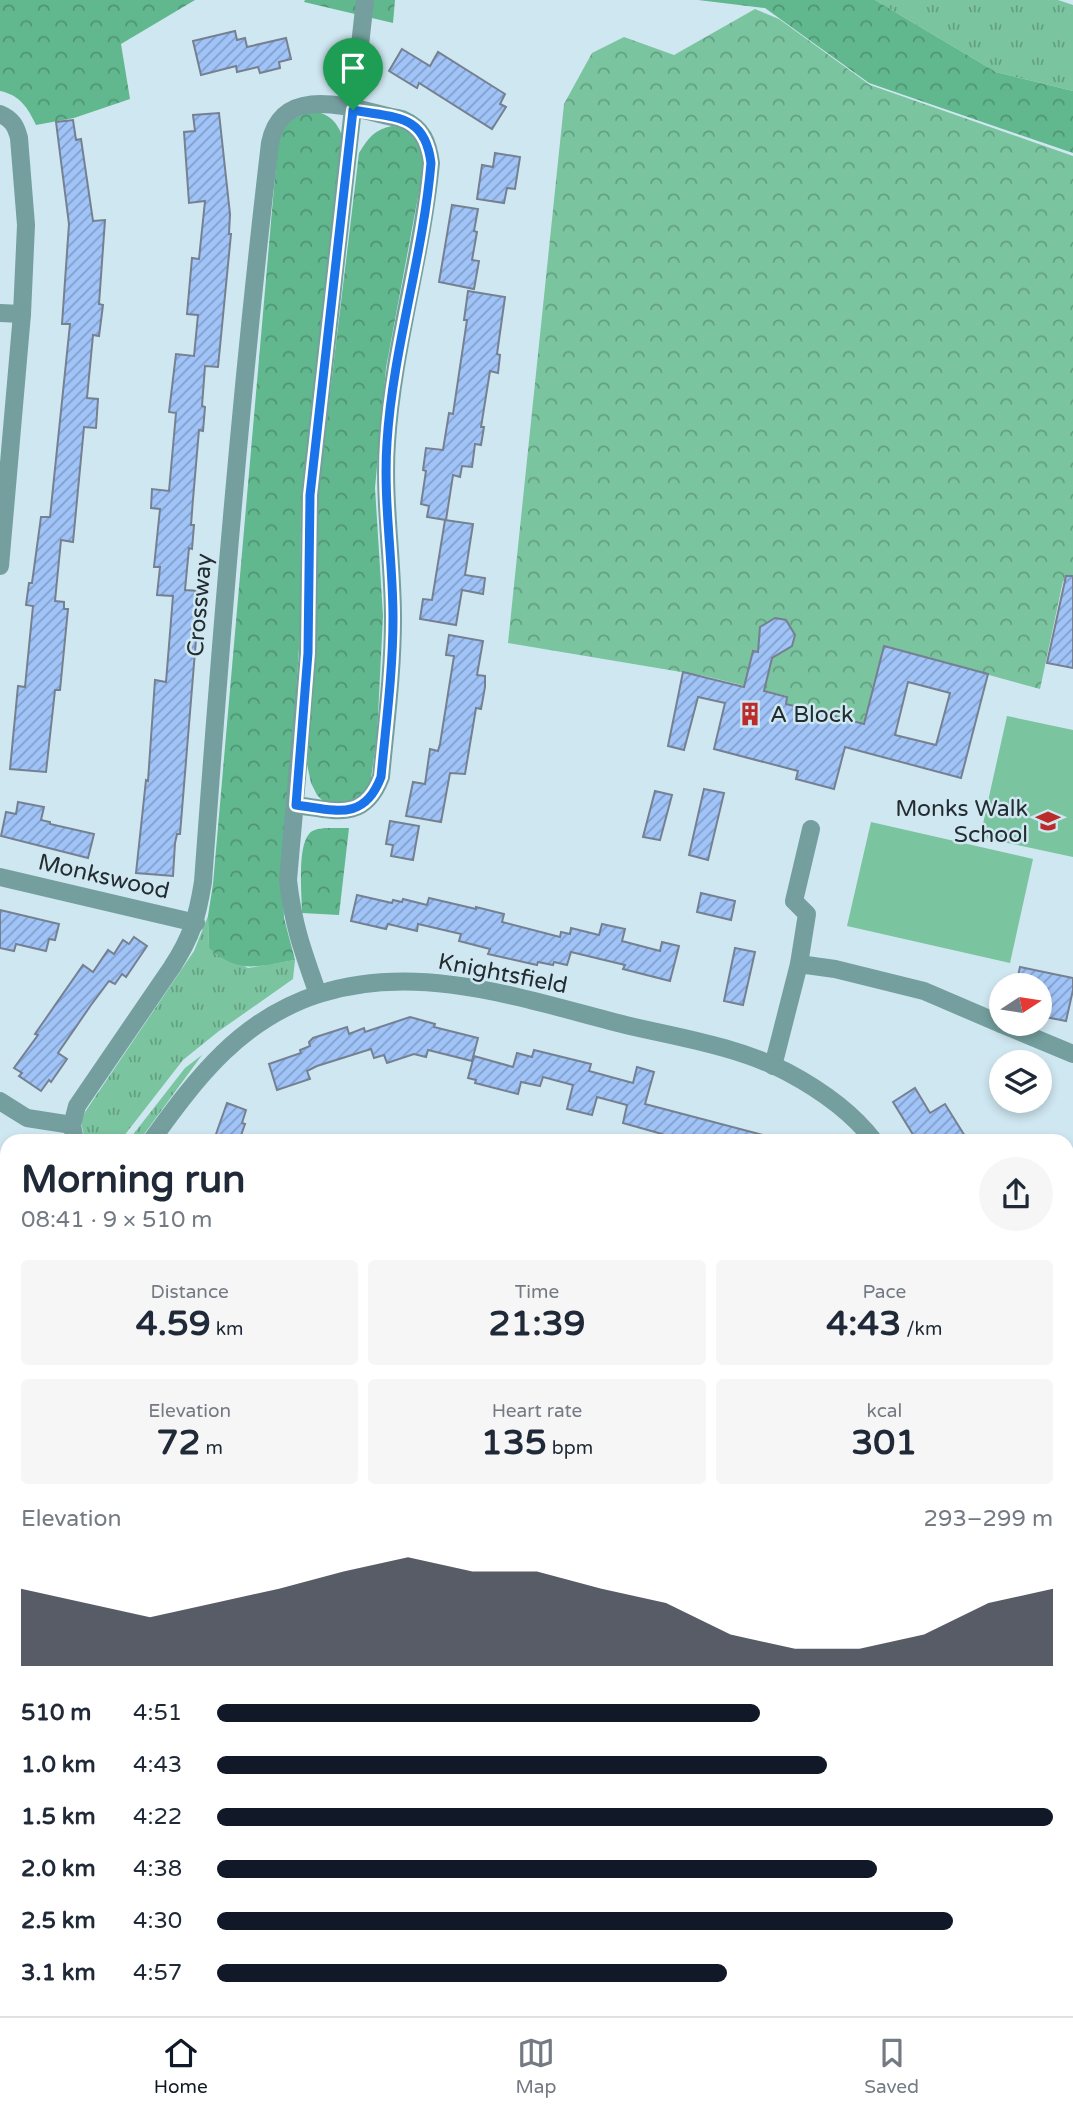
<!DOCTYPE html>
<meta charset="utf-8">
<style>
body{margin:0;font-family:"Varela Round",sans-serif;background:#f6f6f7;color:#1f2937;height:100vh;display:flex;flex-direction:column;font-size:26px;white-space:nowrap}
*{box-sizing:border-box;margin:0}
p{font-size:23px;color:#747a83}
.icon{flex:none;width:38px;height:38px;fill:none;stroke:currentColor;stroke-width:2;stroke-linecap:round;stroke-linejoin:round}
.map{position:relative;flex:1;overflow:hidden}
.side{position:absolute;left:0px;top:1134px;width:1074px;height:882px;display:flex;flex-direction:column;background:#fff;border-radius:21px 21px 0 0;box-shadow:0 4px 10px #0003}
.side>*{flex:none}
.needle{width:46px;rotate:78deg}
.tools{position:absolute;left:989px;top:973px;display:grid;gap:14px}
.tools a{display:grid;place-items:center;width:63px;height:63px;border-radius:50%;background:#fff;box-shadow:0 4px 10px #0003;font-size:35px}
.pin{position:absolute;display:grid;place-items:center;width:60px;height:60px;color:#fff;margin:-72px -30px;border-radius:50% 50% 50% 0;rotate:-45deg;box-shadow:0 0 7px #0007}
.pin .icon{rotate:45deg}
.round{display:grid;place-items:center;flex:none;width:74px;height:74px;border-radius:37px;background:#f6f6f7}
.head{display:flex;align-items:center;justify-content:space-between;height:119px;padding:0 21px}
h1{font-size:38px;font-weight:700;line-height:52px}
.metrics{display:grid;grid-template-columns:repeat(3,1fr);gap:10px;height:119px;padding:7px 21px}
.metrics div{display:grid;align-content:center;border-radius:7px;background:#f6f6f7;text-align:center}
.metrics b{font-size:35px;font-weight:700}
.metrics small{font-size:19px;font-weight:400}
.metrics p{font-size:19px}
.chart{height:196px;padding:14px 21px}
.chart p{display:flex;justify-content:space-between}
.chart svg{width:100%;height:126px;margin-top:7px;fill:#111827;opacity:.7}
ul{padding:0 21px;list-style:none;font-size:23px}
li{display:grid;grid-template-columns:112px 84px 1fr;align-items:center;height:52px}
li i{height:18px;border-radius:9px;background:#111827}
.tab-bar{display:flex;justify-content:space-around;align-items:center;height:98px;border-top:2px solid #e0e1e3;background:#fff;font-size:19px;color:#747a83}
.tab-bar a{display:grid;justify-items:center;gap:4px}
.tab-bar .current{color:#111827}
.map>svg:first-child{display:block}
.grass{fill:url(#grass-tufts)}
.forest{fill:url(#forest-crowns)}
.cemetery{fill:url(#cemetery-stones)}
.park{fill:url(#park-crowns)}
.garden{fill:#7ac49f}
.building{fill:url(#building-hatch);stroke:#758091;stroke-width:2;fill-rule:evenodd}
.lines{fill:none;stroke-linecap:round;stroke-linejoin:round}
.minor{stroke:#749f9e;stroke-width:18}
.route-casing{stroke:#fff;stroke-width:14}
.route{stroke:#1a73e8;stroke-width:9}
.labels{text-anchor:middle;stroke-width:5;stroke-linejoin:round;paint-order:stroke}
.street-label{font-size:23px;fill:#232c30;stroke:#cfe7f1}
.poi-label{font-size:23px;fill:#232c30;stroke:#cfe7f1;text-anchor:start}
</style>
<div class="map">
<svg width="1073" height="2016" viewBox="0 0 1073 2016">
<defs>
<pattern id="grass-tufts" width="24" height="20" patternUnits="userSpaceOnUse" patternTransform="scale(1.75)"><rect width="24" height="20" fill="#7ac49f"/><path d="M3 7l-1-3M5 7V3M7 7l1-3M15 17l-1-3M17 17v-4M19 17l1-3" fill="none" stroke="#649f82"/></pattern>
<pattern id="forest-crowns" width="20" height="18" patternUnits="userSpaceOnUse" patternTransform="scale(1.75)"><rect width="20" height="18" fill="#61b78e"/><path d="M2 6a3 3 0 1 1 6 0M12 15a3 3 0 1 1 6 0" fill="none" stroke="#509574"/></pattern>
<pattern id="cemetery-stones" width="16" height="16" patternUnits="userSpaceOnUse" patternTransform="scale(1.75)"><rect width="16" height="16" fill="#7ac49f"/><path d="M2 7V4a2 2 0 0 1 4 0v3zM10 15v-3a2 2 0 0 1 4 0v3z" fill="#649f82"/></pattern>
<pattern id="park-crowns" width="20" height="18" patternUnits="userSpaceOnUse" patternTransform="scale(1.75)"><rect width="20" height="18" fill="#7ac49f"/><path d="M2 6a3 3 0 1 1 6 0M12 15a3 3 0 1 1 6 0" fill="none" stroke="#649f82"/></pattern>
<pattern id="building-hatch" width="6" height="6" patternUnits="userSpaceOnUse" patternTransform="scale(1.75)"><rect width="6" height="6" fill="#a0c3f8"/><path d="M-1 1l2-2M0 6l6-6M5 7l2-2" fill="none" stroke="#829fc9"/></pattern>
</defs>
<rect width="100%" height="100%" fill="#cfe7f1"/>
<g class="grass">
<path d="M875,0H1058L1073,5V91L996,72Z"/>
<path d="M208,916L209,948L248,968L295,960L293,979L219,1031L183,1060L120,1141H85L81,1122L85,1112L194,951Z"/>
<path d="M202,1055L139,1141H128L185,1068Z"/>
</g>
<g class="forest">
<path d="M0,0H195L121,44L130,99L74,118L36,125C28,108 20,95 0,91Z"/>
<path d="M305,0H395L393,23L304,2Z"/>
<path d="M698,0H875L996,72L1073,91V153L869,83L765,8Z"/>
<path d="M314,111C332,115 338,124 344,140L301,504L300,633L283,889L284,918L295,960C259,966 239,975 209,948L208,916L213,884L278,142C286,119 292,119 314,111Z"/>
<path d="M392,126L405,128L421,144L423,170L386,368L375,488L383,616L377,735L370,786L351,804L325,803L317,795L311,783L307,764L315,655L318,493L359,153C368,138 375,129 392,126Z"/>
<path d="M325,828H349L339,915L302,913C302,894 297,848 309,834C313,829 319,829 325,828Z"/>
<path d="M303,2009H437L442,2016H315L310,2011Z"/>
</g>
<path class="cemetery" d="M437,2009H693L694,2016H443Z"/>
<g class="park">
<path d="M755,9L779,19L870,85L1073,156V582L1063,581L1040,689L884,646L864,724L786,704L787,696L705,676L508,643L564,104L592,53L624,37L674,55Z"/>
<path d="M205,2009H303L310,2011L315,2016H204Z"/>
</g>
<g class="garden">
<path d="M1007,716L1073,730V857L980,837Z"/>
<path d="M871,822L1033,859L1010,963L847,926Z"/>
</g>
<g class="building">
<path d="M235,31L237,40L245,38L247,47L286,38L291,59L279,62L280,68L260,73L258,67L237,72L236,66L201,75L193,41Z"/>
<path d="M402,49L430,66L438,52L505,94L500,104L506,107L492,129L419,83L417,88L389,71Z"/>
<path d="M219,113L230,214L229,234H231L218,367L205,366L202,406L205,407L203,431L199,430L193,499L191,525H194L192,549L189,548L185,590L200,591L180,834H177L175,843L173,876L136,873L146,780L148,781L155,680L166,682L173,596L157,595L160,567H154L160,509L151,508L152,489L169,491L176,413L169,412L176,354L194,356L198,315L187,314L192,258L199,259L205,201L189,203L184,132L195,131L193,115Z"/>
<path d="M73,120L76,140L81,139L93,221L105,220L99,304L103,305L99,336L93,335L87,398L98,399L96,428L84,427L73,542L61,540L55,601L64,602V609H68L60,690H55L46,772L10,769L18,686L25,687L33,606L26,605L29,583H32L41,517H50L70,324H62L69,224L56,122Z"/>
<path d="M495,153L520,157L515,189L507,188L504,203L477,199L482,165L493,167Z"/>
<path d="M452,205L478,209L474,231L477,232L472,260L479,261L474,289L439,282Z"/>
<path d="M468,291L505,297L497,354L500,355L498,373L490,371L481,427H484L481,445L475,444L472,467L462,466L460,477L453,475L446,520L427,517L429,506L421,504L426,471L423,470L426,448L443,450L449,413L453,414L467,320H464Z"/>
<path d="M445,520L473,524L465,575L485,578L483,594L462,590L456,625L420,619L423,599L432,600Z"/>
<path d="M1066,576H1073V668L1047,663Z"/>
<path d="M775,618L786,620L795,635L792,646L772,658L764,691L787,697L786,704L864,724L884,646L988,674L961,778L845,747L834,789L796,779L798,771L714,749L725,703L698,697L684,750L668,746L683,672L744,687L753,651L758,652L760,627ZM908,682L950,693L936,745L895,735Z"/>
<path d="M449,635L483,641L477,675L485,676V687L481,709L476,708L465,774L450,773L441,822L406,816L413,782L425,784L430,749L438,751L440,744L454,656L446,655Z"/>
<path d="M704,789L724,793L708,860L689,855Z"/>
<path d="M655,791L672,795L660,840L643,837Z"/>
<path d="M18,802L44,807L41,820L50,822V824L94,834L88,858L1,836L6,812L16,814Z"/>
<path d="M390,821L419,826L413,860L391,856L393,845L386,844Z"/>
<path d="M701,893L735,901L731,920L697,912Z"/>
<path d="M357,895L392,903L393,900L402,902L403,899L427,905L429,898L476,909V907L504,914L502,922L560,937L561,932L570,934L571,928L599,935L602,924L625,929L622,941L660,951L662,942L679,946L670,981L623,969L625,965L571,952L567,965L554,962L553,965L538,962L537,965L488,954L490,949L459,941L461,934L418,924L417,931L388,924L386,929L351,921Z"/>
<path d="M0,910L59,924L55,940L49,939L46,951L16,944L14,951L0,948Z"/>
<path d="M134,937L147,946L126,977L122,974L115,984L109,981L91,1005L58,1053L67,1059L51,1082L49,1080L41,1091L19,1076L22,1073L14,1068L38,1035L35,1034L83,965L93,972L108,950L114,954L123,940L129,944Z"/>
<path d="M735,948L755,952L743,1005L724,1001Z"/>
<path d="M1020,967L1073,978V990L1066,1021L1040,1016V985H1016Z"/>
<path d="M410,1017L435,1024L434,1027L478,1038L472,1061L428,1050L426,1057L414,1054L387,1063L384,1055L374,1058L371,1049L317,1066L307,1071L310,1079L277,1090L269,1064L301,1053L300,1050L310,1046L309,1042L313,1038L347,1027L349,1034L364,1028L365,1032Z"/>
<path d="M534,1050L591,1064L589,1071L633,1083L637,1067L654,1072L645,1104L763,1135L762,1141H661L662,1134L623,1123L627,1105L597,1097L592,1115L567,1109L573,1085L543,1077L540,1086L521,1082L518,1094L475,1083L476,1080L468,1078L474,1056L513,1067L517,1053L532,1057Z"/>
<path d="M915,1088L930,1113L945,1104L968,1141H917L893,1102Z"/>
<path d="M227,1103L246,1110L242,1123L245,1124L239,1141H217L219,1136L216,1134Z"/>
</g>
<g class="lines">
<g class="minor">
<path d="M0,114C12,119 16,126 19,138L26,225L22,314L0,566"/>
<path d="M0,313L22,314"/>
<path d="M0,877L196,923"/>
<path d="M799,964L807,914L794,901L811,829"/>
<path d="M318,994C303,952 293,925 288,880L308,653L310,495L365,0"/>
<path d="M1001,1024L1073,1054"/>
<path d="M773,1066L799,964L835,969L924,991L1001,1024"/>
<path d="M0,1101L27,1118L72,1125"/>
<path d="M75,1141L72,1125L77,1106L172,967C192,936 197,918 203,882C221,635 241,388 270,143C283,79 358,111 402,119C423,128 428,142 431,163C422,257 393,348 387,442C383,501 393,559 393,618C393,671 386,724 381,777C364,822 334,810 296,805"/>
<path d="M151,1141C197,1077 241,1019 319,994C422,961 529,1001 630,1026C682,1038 739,1047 787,1072C819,1089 852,1112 874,1141"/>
<path d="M1068,1245L1073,1226"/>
<path d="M1068,1316L1073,1319"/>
<path d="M7,1424V1452"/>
<path d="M0,1526L7,1524"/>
<path d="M0,1719H7"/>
<path d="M0,1944H7"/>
<path d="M1068,1957L1073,1964"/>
<path d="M703,2009L705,2016"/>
<path d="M971,2009L992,2016"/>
<path d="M59,2016V2009"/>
<path d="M564,2016L572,2009"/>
<path d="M769,2016L771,2009"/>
<path d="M1065,2016L1073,2009"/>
</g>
</g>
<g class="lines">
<g class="route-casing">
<path id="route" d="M353,110C394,118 425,113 431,163C423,257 393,348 387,442C383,501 393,559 393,618C393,671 386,724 381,777C364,822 335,810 296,805L308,653L310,495Z"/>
</g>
<use href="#route" class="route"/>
</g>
<defs>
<g id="building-bare" transform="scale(1.89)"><path d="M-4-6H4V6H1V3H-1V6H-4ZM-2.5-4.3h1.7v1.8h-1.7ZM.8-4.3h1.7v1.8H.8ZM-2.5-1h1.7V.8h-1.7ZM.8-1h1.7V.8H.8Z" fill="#ba2b29" stroke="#cfe7f1" stroke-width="2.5" paint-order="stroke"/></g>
<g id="school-bare" transform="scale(1.89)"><path d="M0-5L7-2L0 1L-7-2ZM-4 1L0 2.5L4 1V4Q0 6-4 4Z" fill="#ba2b29" stroke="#cfe7f1" stroke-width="2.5" paint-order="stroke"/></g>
</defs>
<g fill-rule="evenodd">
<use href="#building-bare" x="750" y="714"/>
<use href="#school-bare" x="1048" y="821"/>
</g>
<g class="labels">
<g class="street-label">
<text transform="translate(199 605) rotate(-85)" y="8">Crossway</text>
<text transform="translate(104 876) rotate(13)" y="8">Monkswood</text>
<text transform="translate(503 973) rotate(11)" y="8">Knightsfield</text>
</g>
<g class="poi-label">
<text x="770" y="722">A Block</text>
<text x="1028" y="816" text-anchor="end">Monks Walk<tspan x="1028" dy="26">School</tspan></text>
</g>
</g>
</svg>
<div class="tools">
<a><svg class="needle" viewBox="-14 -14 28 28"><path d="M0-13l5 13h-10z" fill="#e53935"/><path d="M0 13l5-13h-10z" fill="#747a83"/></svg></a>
<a><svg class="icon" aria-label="layers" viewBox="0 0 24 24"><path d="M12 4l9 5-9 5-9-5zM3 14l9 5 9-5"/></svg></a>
</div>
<div class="pin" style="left:353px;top:110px;background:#1e9e55"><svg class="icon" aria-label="arrive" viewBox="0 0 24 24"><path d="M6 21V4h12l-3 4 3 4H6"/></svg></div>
<section class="side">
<div class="head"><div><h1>Morning run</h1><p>08:41 · 9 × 510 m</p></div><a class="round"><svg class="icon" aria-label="share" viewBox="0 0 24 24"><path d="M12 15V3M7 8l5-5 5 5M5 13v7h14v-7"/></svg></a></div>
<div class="metrics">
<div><p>Distance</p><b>4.59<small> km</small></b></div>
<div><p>Time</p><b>21:39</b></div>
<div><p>Pace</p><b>4:43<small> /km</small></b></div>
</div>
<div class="metrics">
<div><p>Elevation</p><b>72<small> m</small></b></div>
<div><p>Heart rate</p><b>135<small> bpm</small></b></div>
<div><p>kcal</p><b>301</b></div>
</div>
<div class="chart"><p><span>Elevation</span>293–299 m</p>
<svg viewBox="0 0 160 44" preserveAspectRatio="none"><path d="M0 44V17L10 22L20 27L30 22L40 17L50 11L60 6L70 11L80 11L90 17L100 22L110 33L120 38L130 38L140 33L150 22L160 17V44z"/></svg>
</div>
<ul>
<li><b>510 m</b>4:51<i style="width:65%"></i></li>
<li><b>1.0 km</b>4:43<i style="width:73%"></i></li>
<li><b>1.5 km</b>4:22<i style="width:100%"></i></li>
<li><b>2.0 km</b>4:38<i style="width:79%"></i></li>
<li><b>2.5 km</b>4:30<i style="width:88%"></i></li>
<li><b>3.1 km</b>4:57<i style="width:61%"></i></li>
</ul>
</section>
</div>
<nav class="tab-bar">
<a class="current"><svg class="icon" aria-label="home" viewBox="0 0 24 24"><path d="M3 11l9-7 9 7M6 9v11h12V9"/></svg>Home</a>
<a><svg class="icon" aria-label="map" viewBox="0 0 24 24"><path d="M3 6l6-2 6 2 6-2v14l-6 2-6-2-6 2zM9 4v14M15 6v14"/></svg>Map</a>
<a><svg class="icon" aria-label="saved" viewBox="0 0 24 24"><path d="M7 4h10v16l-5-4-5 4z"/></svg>Saved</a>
</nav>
